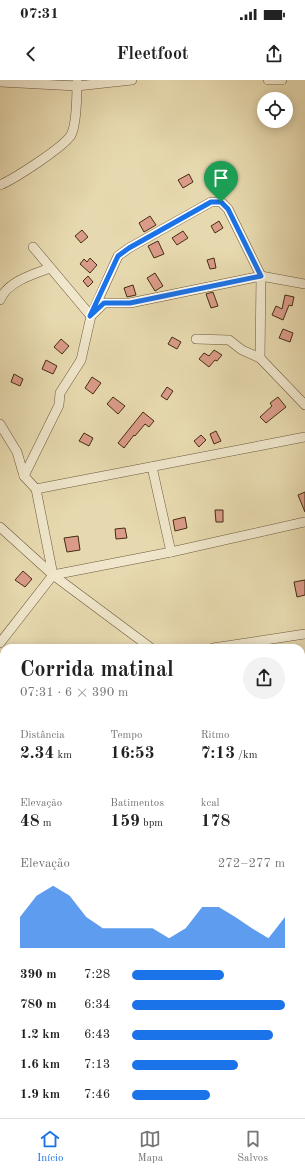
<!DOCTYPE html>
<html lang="pt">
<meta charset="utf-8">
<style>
body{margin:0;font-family:"Old Standard TT",serif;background:#f2f2f2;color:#222;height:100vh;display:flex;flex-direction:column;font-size:15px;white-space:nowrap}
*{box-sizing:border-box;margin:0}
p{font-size:13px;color:#767676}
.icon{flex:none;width:22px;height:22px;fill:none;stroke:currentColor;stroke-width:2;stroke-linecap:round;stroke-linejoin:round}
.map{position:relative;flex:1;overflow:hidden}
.drawer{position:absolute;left:0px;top:564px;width:305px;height:474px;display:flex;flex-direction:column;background:#fff;border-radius:12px 12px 0 0;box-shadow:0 2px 10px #0003}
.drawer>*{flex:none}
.buttons{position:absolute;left:257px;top:12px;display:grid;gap:8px}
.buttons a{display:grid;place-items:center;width:36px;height:36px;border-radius:50%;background:#fff;box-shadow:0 2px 10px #0003;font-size:20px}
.pin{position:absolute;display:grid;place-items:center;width:34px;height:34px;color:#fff;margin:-41px -17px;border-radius:50% 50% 50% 0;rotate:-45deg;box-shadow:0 0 4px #0007}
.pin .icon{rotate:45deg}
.round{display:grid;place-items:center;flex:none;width:42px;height:42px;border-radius:21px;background:#f2f2f2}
.headline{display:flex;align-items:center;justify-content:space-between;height:68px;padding:0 20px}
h1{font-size:22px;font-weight:600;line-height:30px}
.figures{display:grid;grid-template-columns:repeat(3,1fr);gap:6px;height:68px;padding:4px 20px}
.figures div{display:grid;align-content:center}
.figures b{font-size:17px;font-weight:600}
.figures small{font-size:11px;font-weight:400}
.figures p{font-size:11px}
.chart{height:112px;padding:8px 20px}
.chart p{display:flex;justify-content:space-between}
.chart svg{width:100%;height:72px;margin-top:4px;fill:#1a73e8;opacity:.7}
ul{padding:0 20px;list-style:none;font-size:13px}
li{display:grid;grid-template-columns:64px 48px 1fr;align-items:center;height:30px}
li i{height:10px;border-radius:5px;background:#1a73e8}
.status{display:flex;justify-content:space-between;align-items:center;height:28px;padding:0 20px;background:#fff;direction:ltr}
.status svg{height:11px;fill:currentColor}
header{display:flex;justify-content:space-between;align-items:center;height:52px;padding:0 20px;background:#fff;font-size:18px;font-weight:600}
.dock{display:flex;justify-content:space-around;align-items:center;height:56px;border-top:1px solid #e0e0e0;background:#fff;font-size:11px;color:#767676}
.dock a{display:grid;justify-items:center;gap:2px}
.dock .selected{color:#1a73e8}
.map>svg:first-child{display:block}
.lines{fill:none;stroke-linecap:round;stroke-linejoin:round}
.river{stroke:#9db7b7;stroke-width:14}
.building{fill:#da9b88;stroke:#442d12}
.street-casing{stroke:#6d5839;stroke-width:10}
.street{stroke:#efe6cb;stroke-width:9}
.route-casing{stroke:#fff;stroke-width:8}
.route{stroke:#1a73e8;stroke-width:5}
</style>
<div class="status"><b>07:31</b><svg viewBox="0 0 49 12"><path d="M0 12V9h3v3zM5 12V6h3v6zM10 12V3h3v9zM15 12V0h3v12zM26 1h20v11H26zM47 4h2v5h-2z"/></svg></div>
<header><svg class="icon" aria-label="back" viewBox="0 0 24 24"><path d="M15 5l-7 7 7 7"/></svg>Fleetfoot<svg class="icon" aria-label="share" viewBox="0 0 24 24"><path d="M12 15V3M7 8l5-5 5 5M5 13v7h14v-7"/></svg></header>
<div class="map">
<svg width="305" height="1038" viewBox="0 0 305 1038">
<rect width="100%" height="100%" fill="#e7d9af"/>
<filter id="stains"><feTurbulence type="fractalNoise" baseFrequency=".005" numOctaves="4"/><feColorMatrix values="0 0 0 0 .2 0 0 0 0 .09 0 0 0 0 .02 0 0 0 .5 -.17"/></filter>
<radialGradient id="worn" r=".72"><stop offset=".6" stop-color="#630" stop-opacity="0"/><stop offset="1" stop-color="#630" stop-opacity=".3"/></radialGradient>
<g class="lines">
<g class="river">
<path d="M0,778L4,781"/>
<path d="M182,1034L183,1038"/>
</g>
</g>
<g class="building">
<path d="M189,94L193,102L183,108L178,100Z"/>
<path d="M150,136L156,145L144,152L139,143Z"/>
<path d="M219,141L223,148L215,153L211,146Z"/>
<path d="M82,150L88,157L81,163L75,156Z"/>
<path d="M183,151L188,158L177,165L172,158Z"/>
<path d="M158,161L164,174L154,178L148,166Z"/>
<path d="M90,178L97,185L90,193L80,184L84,179L87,182Z"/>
<path d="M214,178L216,188L210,189L207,180Z"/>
<path d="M155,193L163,206L155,211L147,198Z"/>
<path d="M88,196L93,202L88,207L83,201Z"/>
<path d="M133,205L136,215L127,217L124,208Z"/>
<path d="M213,212L218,226L211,228L206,214Z"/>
<path d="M285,215L294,217L292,226L289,225L283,240L272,235L276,226L282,229Z"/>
<path d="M283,249L293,253L290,262L279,258Z"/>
<path d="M172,257L181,262L177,269L168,264Z"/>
<path d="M61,259L69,266L62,274L54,267Z"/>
<path d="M214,270L222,275L217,281L215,280L209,287L199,279L204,273L209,276Z"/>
<path d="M46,280L57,286L53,294L42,289Z"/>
<path d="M14,294L23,299L20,306L11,302Z"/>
<path d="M92,297L101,303L93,314L85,308Z"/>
<path d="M167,307L173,311L167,320L161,316Z"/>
<path d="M113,317L125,326L118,334L107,324Z"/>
<path d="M278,317L286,327L266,343L260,337L272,326L270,323Z"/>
<path d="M143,332L154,341L149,347L145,344L135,356L134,355L124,368L118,363Z"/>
<path d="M216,351L221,361L214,364L210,354Z"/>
<path d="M84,353L93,358L89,366L79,361Z"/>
<path d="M201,355L206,360L199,367L194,361Z"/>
<path d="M305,412V432L298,415Z"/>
<path d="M215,430H223V442H216Z"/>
<path d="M185,437L187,448L175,451L173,440Z"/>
<path d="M125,448L127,458L116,459L115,449Z"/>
<path d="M78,456L80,470L67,472L64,458Z"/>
<path d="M23,491L32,499L25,507L15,500Z"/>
<path d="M305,500V515L297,517L294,502Z"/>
</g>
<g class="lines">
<g class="street-casing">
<g id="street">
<path d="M268,0H282"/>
<path d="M0,2L77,6L132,0"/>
<path d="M0,105C14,99 64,67 71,55C77,44 77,14 77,0"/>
<path d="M33,167L91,236L118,176L129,168L211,122H221L228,129L261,196L305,204"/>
<path d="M0,220C7,202 33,194 50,188"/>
<path d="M196,259L229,260L242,270L260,278L305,325"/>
<path d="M0,344L17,372L24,396L36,409L53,495L0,563"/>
<path d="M152,387L171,472"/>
<path d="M24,396L59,325L60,313L81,280L91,236L104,223H130L261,196L260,278"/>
<path d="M36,409L305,357"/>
<path d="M0,447L53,495L151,568"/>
<path d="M53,495L171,472L305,442"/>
<path d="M213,568L305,554"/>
<path d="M0,588L4,591"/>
<path d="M301,689L305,693"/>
<path d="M301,771L305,770"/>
<path d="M0,809L4,812"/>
<path d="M0,891H4"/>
<path d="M301,927L305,926"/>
<path d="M0,998L4,1008"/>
<path d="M301,1005H305"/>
<path d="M0,1026L4,1025"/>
<path d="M15,1034L16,1038"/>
<path d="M138,1034L139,1038"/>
<path d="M290,1034L293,1038"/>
</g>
</g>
<use href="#street" class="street"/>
</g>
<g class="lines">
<g class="route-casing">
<path id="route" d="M211,122H221L228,129L261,196L130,223H104L90,236L118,176L129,168Z"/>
</g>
<use href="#route" class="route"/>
</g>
<rect width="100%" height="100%" filter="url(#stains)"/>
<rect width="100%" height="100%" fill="url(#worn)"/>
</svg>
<div class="buttons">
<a><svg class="icon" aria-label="locate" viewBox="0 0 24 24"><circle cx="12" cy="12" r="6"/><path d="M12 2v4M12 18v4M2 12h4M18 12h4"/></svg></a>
</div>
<div class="pin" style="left:221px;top:122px;background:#1e9e55"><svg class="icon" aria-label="arrive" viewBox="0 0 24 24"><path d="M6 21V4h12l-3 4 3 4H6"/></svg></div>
<section class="drawer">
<div class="headline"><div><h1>Corrida matinal</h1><p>07:31 · 6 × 390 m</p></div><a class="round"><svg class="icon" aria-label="share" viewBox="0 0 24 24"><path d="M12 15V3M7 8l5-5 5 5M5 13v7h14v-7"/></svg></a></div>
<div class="figures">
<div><p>Distância</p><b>2.34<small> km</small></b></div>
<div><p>Tempo</p><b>16:53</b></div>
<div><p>Ritmo</p><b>7:13<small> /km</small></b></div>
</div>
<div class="figures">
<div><p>Elevação</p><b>48<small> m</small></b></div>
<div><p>Batimentos</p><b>159<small> bpm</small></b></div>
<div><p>kcal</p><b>178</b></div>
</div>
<div class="chart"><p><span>Elevação</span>272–277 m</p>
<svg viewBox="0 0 160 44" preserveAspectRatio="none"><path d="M0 44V25L10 12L20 6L30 12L40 25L50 32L60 32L70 32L80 32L90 38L100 32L110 19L120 19L130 25L140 32L150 38L160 25V44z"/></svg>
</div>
<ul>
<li><b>390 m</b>7:28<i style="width:60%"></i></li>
<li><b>780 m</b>6:34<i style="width:100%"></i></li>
<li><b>1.2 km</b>6:43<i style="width:92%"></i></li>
<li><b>1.6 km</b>7:13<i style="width:69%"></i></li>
<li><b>1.9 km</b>7:46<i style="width:51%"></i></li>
</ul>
</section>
</div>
<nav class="dock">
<a class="selected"><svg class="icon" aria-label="home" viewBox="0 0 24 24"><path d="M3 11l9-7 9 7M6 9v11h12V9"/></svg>Início</a>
<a><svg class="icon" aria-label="map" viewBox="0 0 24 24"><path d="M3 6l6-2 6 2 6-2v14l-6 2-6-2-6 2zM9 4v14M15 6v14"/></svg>Mapa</a>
<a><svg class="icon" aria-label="saved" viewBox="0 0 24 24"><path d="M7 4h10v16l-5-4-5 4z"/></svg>Salvos</a>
</nav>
